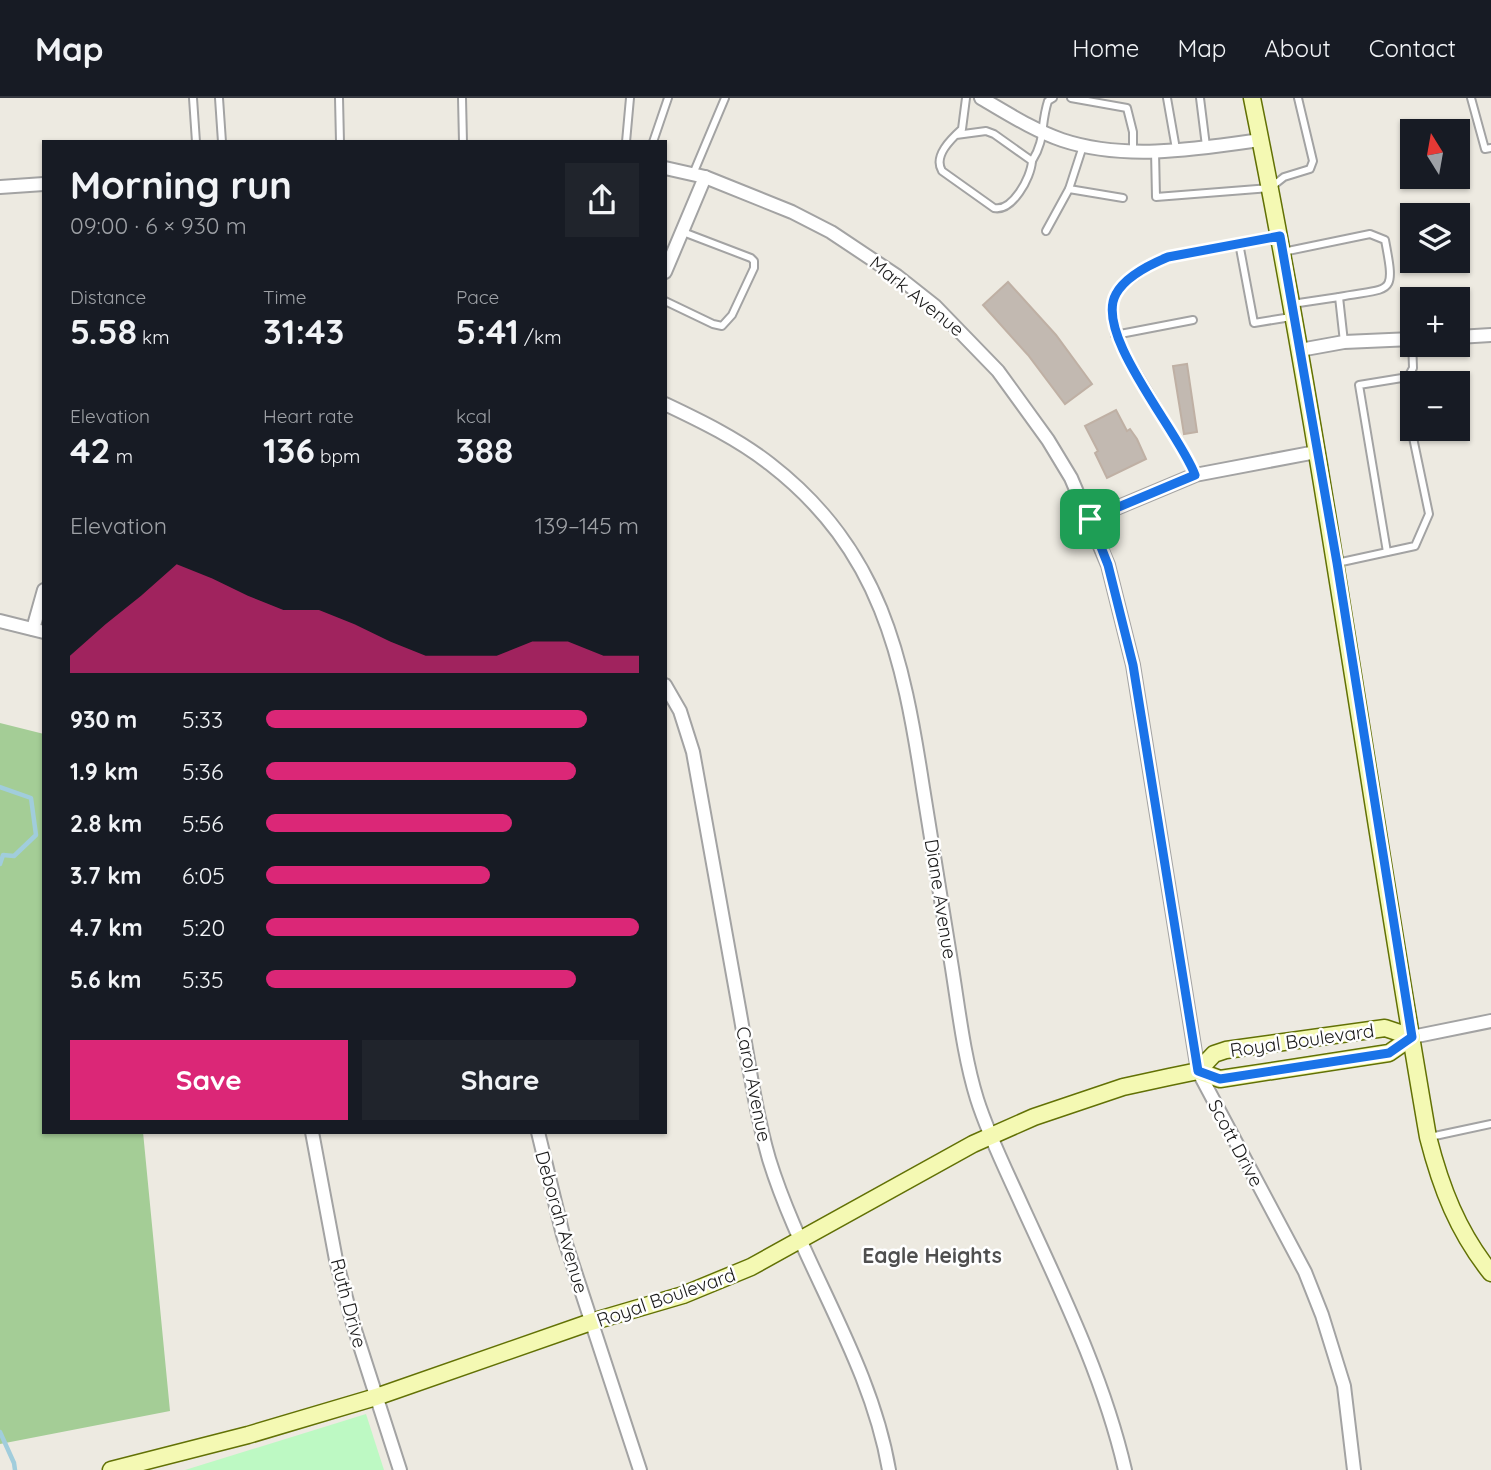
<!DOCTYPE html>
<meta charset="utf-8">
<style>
body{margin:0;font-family:Quicksand,sans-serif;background:#20242c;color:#f1f3f6;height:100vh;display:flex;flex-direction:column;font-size:26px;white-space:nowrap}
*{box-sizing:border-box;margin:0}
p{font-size:23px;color:#9ea1a6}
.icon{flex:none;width:38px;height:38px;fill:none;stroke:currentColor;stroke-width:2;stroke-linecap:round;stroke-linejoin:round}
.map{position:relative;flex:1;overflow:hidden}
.panel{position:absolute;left:42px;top:42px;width:625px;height:994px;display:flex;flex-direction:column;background:#171b24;border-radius:0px;box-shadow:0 2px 5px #0004}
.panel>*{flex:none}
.needle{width:46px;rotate:349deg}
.tools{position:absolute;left:1400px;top:21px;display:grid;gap:14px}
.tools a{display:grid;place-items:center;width:70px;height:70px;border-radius:0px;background:#171b24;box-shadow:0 2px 5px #0004;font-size:35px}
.pin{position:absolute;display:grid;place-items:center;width:60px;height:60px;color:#fff;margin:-30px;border-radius:14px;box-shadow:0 4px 10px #0006}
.round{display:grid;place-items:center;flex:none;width:74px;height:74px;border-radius:0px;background:#20242c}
.overview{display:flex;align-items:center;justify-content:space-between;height:119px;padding:0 28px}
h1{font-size:38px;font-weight:700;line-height:52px}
.metrics{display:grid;grid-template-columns:repeat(3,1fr);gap:10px;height:119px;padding:7px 28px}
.metrics div{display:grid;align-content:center}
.metrics b{font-size:35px;font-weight:700}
.metrics small{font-size:19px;font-weight:400}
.metrics p{font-size:19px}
.chart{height:196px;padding:14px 28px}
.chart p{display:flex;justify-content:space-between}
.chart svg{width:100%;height:126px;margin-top:7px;fill:#db2777;opacity:.7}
.action{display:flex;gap:14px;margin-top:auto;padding:14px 28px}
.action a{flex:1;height:80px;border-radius:0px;background:#db2777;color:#fff;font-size:28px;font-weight:700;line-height:80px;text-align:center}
.action a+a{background:#20242c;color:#f1f3f6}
ul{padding:0 28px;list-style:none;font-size:23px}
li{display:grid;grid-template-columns:112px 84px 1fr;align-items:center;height:52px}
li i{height:18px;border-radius:9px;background:#db2777}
header{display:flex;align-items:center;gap:42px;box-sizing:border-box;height:98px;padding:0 35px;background:#171b24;border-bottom:2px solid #363941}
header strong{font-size:33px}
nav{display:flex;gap:38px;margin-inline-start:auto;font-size:24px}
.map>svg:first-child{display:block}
.forest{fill:#a4cd96}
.park{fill:#bdf9c3}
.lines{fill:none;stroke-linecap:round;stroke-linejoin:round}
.stream{stroke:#a1cddc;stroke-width:4.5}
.building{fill:#c2b9b1;stroke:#bfb0a4;stroke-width:2}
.lane-casing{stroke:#a3a3a3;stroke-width:10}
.street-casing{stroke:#a3a3a3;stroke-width:16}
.secondary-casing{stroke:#627105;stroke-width:19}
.lane{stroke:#fff;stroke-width:6}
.street{stroke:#fff;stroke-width:12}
.secondary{stroke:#f4f9b3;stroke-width:16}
.route-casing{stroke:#fff;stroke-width:14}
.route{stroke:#1a73e8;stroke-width:9}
.labels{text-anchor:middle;stroke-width:5;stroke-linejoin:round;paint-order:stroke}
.street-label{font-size:19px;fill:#1c1c1c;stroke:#fff}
.neighbourhood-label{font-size:21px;font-weight:bold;fill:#4f4f4f;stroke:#fff}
</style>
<header>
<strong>Map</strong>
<nav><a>Home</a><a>Map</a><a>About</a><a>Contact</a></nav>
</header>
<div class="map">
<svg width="1491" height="1372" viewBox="0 0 1491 1372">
<rect width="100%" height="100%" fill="#edeae1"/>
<path class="forest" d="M0,625L44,636V1034H143L170,1313L0,1346Z"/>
<path class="park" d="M366,1316L384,1372H185Z"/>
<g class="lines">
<g class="stream">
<path d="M0,689L31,700L36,737L14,758L3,757L0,766"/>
<path d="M0,1334L14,1365L15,1372"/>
</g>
</g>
<g class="building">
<path d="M1008,184L1056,237L1092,286L1065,306L1028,257L983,207Z"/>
<path d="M1187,266L1197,334L1184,336L1173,268Z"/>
<path d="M1116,312L1127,333L1130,331L1137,341L1146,361L1107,380L1095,355L1098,353L1085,328Z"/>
</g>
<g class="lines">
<g class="lane-casing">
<g id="lane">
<path d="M193,0L196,44"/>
<path d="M219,0L222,44"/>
<path d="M339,0L340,44"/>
<path d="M462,0L463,44"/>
<path d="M1071,0L1127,10L1133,34V54"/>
<path d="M1167,0L1176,51"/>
<path d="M1200,0L1206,48"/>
<path d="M1471,0L1485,51L1491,50"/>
<path d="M956,37L986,33L994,36L1032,63C1031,80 1012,114 994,110L942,73C933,58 951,41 962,31L966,0"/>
<path d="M626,44L630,0"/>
<path d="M653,44L668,0"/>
<path d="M1155,53L1156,99L1270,90L1284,79L1310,71L1313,63L1298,0"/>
<path d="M1032,63C1046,41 1040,28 1048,3L1053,0"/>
<path d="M693,76L725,0"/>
<path d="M1069,91L1123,100"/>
<path d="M1046,133L1069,91L1083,48"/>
<path d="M1278,138L1239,145L1254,225L1291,219"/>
<path d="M1283,154L1370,136L1385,142C1396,199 1392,189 1339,199"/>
<path d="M665,203L713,226L722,228L732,217L754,170V163L751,160L683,134"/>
<path d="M1292,206L1339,199L1344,244"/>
<path d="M1115,237L1193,222"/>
<path d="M1195,377L1189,362L1115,237L1112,220L1114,199L1122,188L1154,165L1168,159L1239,145"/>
<path d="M1387,454L1359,287L1408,279"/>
<path d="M1337,465L1415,448L1429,416L1406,306L1408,279L1413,270L1412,241"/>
<path d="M1430,1039L1491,1026"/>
</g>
</g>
<g class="street-casing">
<g id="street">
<path d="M981,0C1007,15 1033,32 1062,42C1125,63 1197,51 1260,42"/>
<path d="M665,70L705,79L792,114L831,134L897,178L935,208L998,273L1048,342L1071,380L1108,467L1133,567L1198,973L1305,1174L1322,1217L1344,1288L1354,1372"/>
<path d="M0,89L44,86"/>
<path d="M665,174L705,79"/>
<path d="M1458,239L1491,237"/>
<path d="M1300,252L1344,244L1412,241"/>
<path d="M665,306C701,323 738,341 770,366C881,452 903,559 923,690C933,750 942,810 952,870C959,914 964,959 977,1001C989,1039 1008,1076 1024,1112C1063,1197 1104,1281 1125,1372"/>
<path d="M1090,421L1195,377L1316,354"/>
<path d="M0,523L44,534"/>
<path d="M33,531L44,492"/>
<path d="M665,587L680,613L693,654C708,740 724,825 739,910C748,960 755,1012 769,1061C802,1168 870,1261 889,1372"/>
<path d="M1412,939L1491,923"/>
<path d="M312,1034L336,1162L353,1226L400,1372"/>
<path d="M538,1034L563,1137L640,1372"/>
</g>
</g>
<g class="secondary-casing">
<g id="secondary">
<path d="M1252,0C1322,345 1368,693 1428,1039C1441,1090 1458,1134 1491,1175"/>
<path d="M1198,973L1214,956L1226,952L1385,930L1412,939"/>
<path d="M111,1372L248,1337L376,1299L591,1224L683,1197L751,1169L973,1046L1034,1019L1123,989L1169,979L1198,973L1220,981L1389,955L1412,939"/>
</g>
</g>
<use href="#lane" class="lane"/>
<use href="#street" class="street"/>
<use href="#secondary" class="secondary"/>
</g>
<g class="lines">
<g class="route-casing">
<path id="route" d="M1280,138L1337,465L1412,939L1389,955L1220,981L1198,973L1133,567L1108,467L1090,421L1195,377C1180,335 1093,236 1116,196C1125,179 1151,166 1168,159Z"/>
</g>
<use href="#route" class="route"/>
</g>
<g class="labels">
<g class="street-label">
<text transform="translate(917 198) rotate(39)" y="7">Mark Avenue</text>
<text transform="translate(941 801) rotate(81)" y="7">Diane Avenue</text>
<text transform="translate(1302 942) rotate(-8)" y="7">Royal Boulevard</text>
<text transform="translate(754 986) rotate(79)" y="7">Carol Avenue</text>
<text transform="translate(1236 1045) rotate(62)" y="7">Scott Drive</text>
<text transform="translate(562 1124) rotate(74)" y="7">Deborah Avenue</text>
<text transform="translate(666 1199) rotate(-19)" y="7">Royal Boulevard</text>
<text transform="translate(349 1205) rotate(75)" y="7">Ruth Drive</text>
</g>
<g class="neighbourhood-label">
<text x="932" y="1165">Eagle Heights</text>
</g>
</g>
</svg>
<div class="tools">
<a><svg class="needle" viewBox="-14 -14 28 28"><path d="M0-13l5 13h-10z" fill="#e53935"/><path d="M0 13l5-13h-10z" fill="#9ea1a6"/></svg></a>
<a><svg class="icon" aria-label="layers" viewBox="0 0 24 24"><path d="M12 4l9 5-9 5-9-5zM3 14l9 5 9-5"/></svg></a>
<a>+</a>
<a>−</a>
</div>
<div class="pin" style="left:1090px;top:421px;background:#1e9e55"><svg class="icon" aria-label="arrive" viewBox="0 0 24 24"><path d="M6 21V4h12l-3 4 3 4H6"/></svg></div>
<section class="panel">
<div class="overview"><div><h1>Morning run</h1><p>09:00 · 6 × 930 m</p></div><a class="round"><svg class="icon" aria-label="share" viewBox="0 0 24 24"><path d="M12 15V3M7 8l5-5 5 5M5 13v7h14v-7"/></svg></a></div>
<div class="metrics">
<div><p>Distance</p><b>5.58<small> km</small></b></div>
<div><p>Time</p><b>31:43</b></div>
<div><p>Pace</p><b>5:41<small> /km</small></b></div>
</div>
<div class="metrics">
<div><p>Elevation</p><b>42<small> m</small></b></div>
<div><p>Heart rate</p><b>136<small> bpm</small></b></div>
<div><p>kcal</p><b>388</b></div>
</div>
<div class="chart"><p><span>Elevation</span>139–145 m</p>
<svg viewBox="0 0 160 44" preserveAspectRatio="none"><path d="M0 44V38L10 27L20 17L30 6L40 11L50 17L60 22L70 22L80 27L90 33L100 38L110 38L120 38L130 33L140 33L150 38L160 38V44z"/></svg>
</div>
<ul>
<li><b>930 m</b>5:33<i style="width:86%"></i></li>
<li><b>1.9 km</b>5:36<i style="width:83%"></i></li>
<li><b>2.8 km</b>5:56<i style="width:66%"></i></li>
<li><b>3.7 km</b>6:05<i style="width:60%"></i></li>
<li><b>4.7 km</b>5:20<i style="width:100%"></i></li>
<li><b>5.6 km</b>5:35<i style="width:83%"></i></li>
</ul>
<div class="action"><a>Save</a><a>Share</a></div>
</section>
</div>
